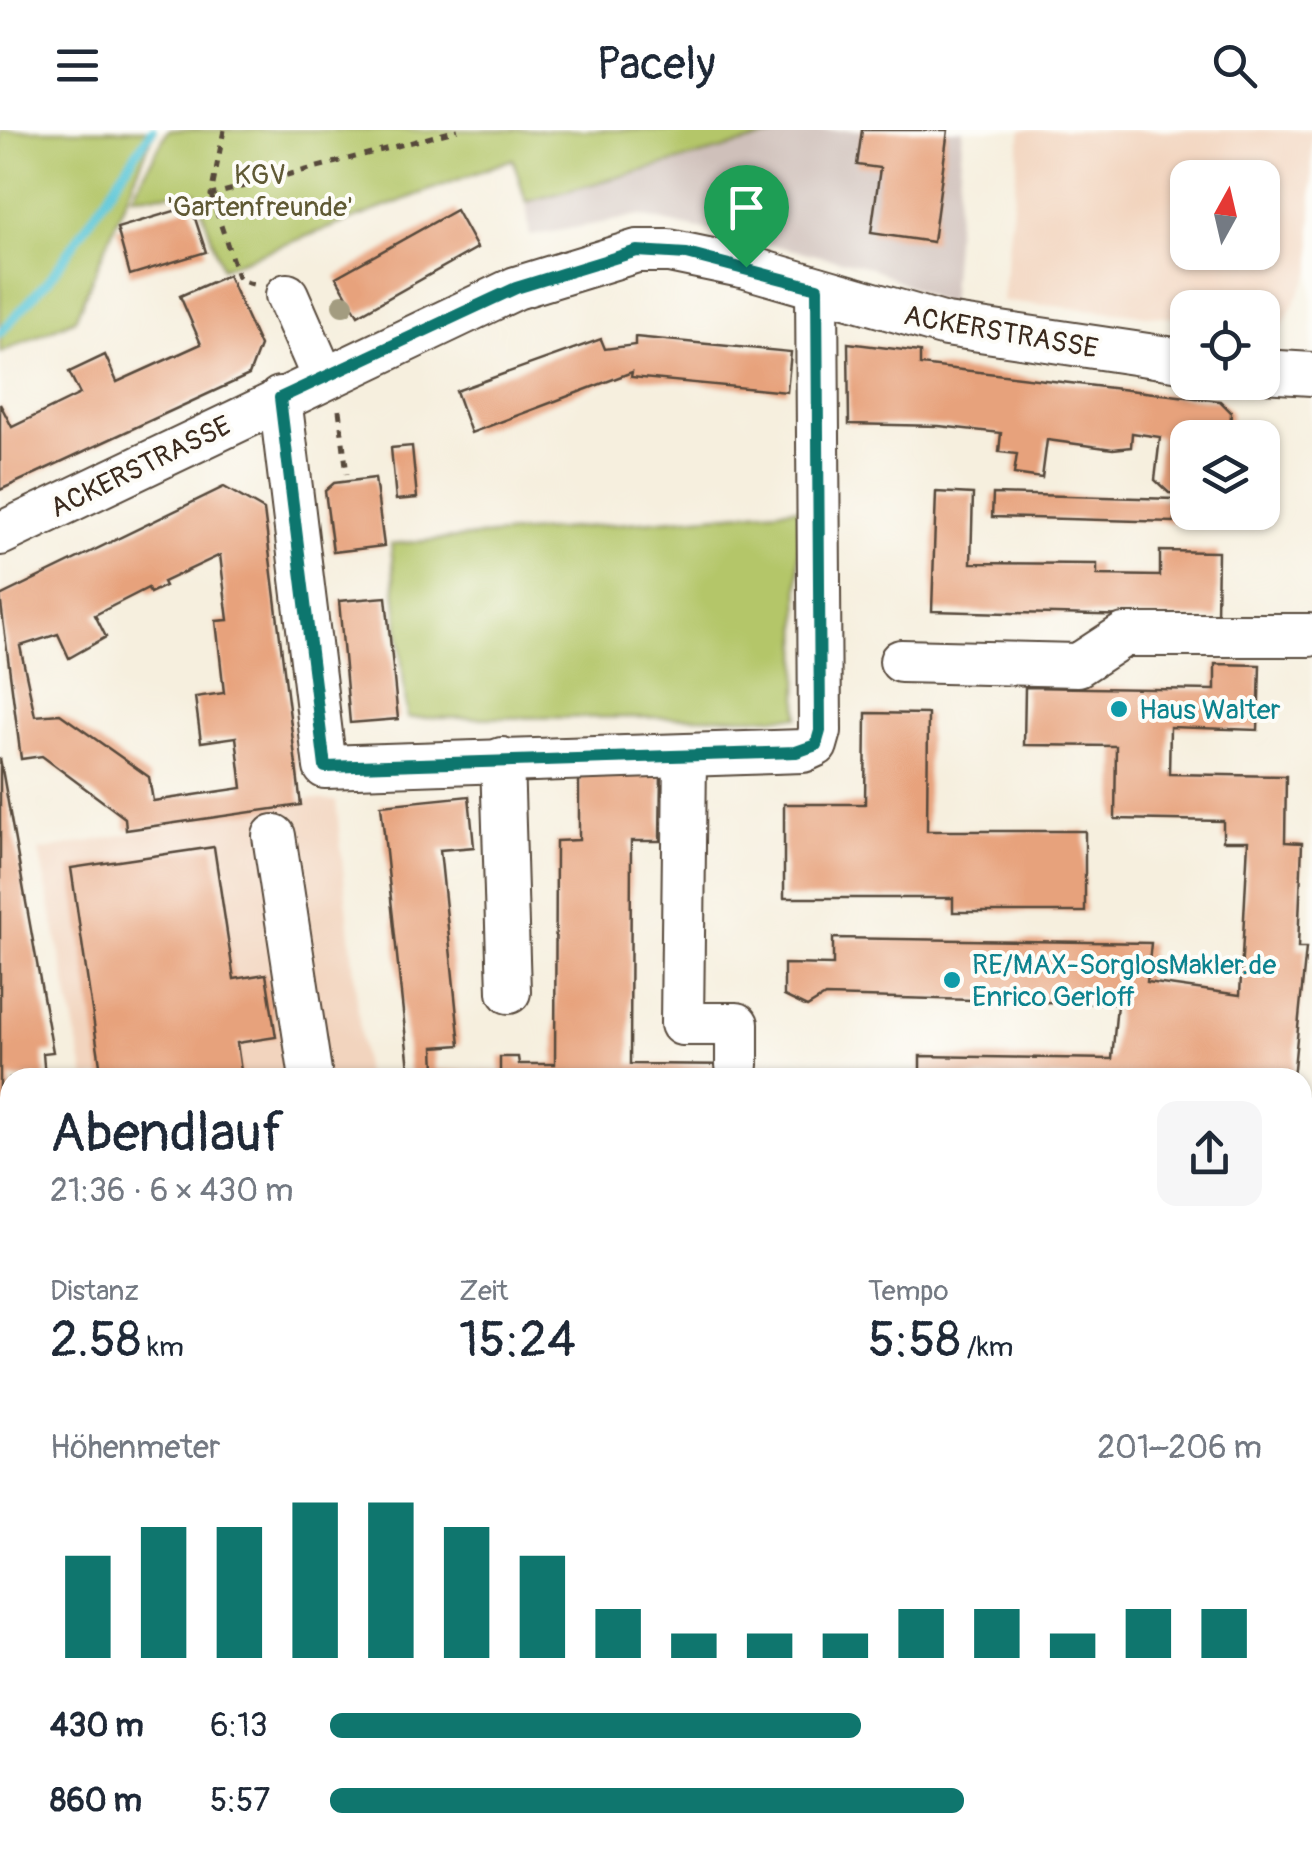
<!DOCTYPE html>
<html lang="de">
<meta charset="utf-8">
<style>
body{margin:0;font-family:Pangolin,sans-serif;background:#f6f6f7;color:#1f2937;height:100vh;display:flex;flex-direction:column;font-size:38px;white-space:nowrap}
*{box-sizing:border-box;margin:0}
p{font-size:32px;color:#747a83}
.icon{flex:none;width:55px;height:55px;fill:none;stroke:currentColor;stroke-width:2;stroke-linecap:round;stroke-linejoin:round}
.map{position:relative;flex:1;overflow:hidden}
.drawer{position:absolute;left:0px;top:938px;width:1312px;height:792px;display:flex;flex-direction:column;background:#fff;border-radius:30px 30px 0 0;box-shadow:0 2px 8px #0004}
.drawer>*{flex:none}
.needle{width:65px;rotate:8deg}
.tools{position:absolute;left:1170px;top:30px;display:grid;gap:20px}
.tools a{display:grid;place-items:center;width:110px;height:110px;border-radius:20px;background:#fff;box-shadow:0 2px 8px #0004;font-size:50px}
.pin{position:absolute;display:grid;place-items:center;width:85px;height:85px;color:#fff;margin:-102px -42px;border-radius:50% 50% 50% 0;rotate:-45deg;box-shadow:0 0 10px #0007}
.pin .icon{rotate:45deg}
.round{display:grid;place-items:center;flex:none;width:105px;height:105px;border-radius:20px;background:#f6f6f7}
.head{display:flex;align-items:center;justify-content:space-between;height:170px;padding:0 50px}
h1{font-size:55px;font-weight:600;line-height:75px}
.metrics{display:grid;grid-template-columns:repeat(3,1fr);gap:15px;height:170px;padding:10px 50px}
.metrics div{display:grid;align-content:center}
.metrics b{font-size:50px;font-weight:600}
.metrics small{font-size:28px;font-weight:400}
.metrics p{font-size:28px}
.chart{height:280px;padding:20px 50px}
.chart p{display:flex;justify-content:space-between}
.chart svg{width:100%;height:180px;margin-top:10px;stroke:#0f766e;stroke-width:6}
ul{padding:0 50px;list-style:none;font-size:32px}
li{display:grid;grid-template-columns:160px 120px 1fr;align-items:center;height:75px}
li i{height:25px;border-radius:12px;background:#0f766e}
header{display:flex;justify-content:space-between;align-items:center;height:130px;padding:0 50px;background:#fff;font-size:45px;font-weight:600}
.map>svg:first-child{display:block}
.built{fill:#f2d4be;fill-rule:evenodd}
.industrial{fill:#cfc0ba}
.green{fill:#b4c669;stroke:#787844;stroke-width:2.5}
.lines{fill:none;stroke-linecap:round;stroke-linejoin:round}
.stream{stroke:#5ec8d9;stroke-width:9}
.building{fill:#e7a27b;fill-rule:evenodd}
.minor-casing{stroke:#57483b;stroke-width:46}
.major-casing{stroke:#57483b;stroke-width:59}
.path{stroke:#57483b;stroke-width:5;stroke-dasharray:8 8;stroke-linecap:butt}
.minor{stroke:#fff;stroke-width:42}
.major{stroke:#fabc8b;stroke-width:55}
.tram{stroke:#3b2a1e;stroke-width:2.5}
.tree{fill:#a39c80}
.route-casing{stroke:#fff;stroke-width:20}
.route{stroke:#0f766e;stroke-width:12}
.culture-dot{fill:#0f9aa8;stroke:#fdfcf7;stroke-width:4}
.labels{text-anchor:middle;stroke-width:8;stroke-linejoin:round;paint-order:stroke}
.park-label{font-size:28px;fill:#5f5934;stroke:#fdfcf7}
.street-label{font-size:28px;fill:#3b2a1e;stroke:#fdfcf7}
.culture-label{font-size:28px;fill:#0d838f;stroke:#fdfcf7;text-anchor:start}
</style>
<header><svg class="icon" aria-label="menu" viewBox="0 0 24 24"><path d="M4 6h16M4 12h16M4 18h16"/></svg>Pacely<svg class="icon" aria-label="search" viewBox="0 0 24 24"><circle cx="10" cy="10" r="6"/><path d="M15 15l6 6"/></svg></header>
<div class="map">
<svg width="1312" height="1729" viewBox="0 0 1312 1729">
<rect width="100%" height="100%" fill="#fdfcf7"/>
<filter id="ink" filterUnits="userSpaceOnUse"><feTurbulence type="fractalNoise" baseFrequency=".01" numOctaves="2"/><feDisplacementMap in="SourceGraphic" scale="20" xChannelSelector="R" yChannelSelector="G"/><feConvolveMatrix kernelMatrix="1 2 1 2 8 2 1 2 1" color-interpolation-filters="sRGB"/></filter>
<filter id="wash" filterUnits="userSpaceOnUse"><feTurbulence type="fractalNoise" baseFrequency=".0048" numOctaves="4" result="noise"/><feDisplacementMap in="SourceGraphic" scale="40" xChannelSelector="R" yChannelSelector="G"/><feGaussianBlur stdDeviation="2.25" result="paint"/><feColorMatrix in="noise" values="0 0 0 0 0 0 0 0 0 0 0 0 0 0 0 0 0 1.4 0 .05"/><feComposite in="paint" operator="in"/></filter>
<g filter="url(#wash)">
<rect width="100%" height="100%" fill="#f6efde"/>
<g class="built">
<path d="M1021,0H1312V140L1281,198L1263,196L1262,178H1188L1187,189L1002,171ZM1188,48H1262V122H1188Z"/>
<path d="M312,669L336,671L365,947H85L39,721Z"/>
</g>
<path class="industrial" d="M794,0H963L950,177L870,137L640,86L530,106L526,72Z"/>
<g class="green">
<path d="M0,0H155L75,189L0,223Z"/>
<path d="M168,0H794L526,72L513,29L222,138L196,62L132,66Z"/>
<path d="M799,378L798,587L407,588L391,414Z"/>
<path d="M10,1129V1720H400L398,1729H0V1138Z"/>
</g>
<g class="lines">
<path class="stream" d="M0,203L51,147L152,0"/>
</g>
<g id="blocks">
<g class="building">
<path d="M862,0H948L933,112L871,103L880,38L857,35Z"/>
<path d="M191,76L206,122L130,145L117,98Z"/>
<path d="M456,80L477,118L358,185L336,147Z"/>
<path d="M228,145L260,216L249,245L0,360V274L12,297L80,264L69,242L105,225L117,252L201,214L180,166Z"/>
<path d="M635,207L791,222L787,262L631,247L632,242L471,303L456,261L601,209L605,219L635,215Z"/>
<path d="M848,213L920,222V235L1220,271L1231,282L1230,308H1188V364L1169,363L1155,350L1160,307L1132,303L1131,317L1113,319L1047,310L1042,348L1014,344L1017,324L999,322L1001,303L939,296L849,294Z"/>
<path d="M412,316L417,368L396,370L391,318Z"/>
<path d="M375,348L384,416L333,422L325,361L334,353Z"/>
<path d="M224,357L264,380L301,675L126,700L125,688L42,626L21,629L0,466ZM220,425L228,490L216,491L224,563L195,567L201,612L236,607L242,658L153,671L149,647L60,584L35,586L20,516L58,504L69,528L106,507L95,485L148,458L150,463L165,456L163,452Z"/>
<path d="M936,362L973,364L971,433L1097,434V445L1160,446V421L1218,422L1217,488L932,481Z"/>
<path d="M993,364L1175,369L1174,392L992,387Z"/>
<path d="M386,467L398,589L350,593L339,471Z"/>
<path d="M1215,534L1260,535L1258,600L1170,597L1169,644L1286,646L1285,712L1302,713L1298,818H1306L1293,948H920V926L1112,929L1117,874L825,866L807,877L784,866V834L833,835V808L1151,813L1147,852L1240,865L1248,711H1223V691L1115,689L1116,616L1024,615L1025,557L1215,560Z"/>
<path d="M866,583L928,584L927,701H1085V782H953V768H784V674H865Z"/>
<path d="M0,628L53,922L43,923L45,948H10V992H0Z"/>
<path d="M579,641L661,642L660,711H631L630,934L749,935V948H410L381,675L469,666L474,717L440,720L460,915L434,917L435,940L500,943V927H518L519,934H555L556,711L579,710Z"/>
<path d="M214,717L234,849L266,844L276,907L237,913L242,948H102L71,738Z"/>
<path d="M458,1720H520L518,1729H456Z"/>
</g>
</g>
</g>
<g filter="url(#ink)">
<use href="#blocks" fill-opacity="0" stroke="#57483b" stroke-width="2.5"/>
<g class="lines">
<g class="minor-casing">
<g id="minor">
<path d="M287,165L323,247"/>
<path d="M1262,241L1312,244"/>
<path d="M280,268L325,637L803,621L816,615L820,601L817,158"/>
<path d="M0,404L516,158L637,121H669L746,137L946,195L1188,231"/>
<path d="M901,531L1078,535L1124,505H1309"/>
<path d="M685,626L682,894H737V935"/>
<path d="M502,629L509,862"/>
<path d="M274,706L311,948"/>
<path d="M1302,1717L1312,1719"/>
<path d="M416,1729L418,1720"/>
<path d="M710,1729L712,1720"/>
</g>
</g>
<g class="major-casing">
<g id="major">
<path d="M0,1065H10"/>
<path d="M1302,1067H1312"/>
<path d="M1302,1462L1312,1370"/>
<path d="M1275,1729L1276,1720"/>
</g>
</g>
<g class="path">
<path d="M224,0L211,65L458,0"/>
<path d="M211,65L239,150L256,155"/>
<path d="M339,280L347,344"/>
<path d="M1309,965L1312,976"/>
<path d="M0,1697L10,1651"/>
<path d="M532,1729L533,1721"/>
</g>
<use href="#minor" class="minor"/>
<use href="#major" class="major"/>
<g class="tram">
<path d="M1302,1388L1312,1299"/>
<path d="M1302,1527L1312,1434"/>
<path d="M1266,1729L1267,1720"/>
<path d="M1282,1729L1283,1720"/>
</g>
</g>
<circle class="tree" cx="343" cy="175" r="11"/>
</g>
<g class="lines" filter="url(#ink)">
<g class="route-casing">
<path id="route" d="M637,121L687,124L817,158L820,601L816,615L796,622L325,637L280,268L516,158Z"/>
</g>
<use href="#route" class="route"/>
</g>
<g class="culture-dot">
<circle cx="1119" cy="579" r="10"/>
<circle cx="952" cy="850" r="10"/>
</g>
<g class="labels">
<g class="park-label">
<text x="260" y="54">KGV<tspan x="260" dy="32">'Gartenfreunde'</tspan></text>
</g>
<g class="street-label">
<text transform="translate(1001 201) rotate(10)" y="10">ACKERSTRASSE</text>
<text transform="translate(140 336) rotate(-26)" y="10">ACKERSTRASSE</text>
</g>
<g class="culture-label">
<text x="1139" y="589">Haus Walter</text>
<text x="972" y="844">RE/MAX-SorglosMakler.de<tspan x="972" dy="32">Enrico Gerloff</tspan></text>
</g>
</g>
</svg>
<div class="tools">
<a><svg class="needle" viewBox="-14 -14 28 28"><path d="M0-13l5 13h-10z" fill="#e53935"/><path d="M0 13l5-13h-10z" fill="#747a83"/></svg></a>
<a><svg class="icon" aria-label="locate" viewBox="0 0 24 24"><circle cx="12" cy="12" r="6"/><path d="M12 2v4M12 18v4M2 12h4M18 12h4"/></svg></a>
<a><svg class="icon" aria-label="layers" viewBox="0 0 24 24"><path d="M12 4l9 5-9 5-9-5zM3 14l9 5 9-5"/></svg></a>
</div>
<div class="pin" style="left:746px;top:137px;background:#1e9e55"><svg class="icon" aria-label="arrive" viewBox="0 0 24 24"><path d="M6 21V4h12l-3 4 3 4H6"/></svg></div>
<section class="drawer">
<div class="head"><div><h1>Abendlauf</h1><p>21:36 · 6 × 430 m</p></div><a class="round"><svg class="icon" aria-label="share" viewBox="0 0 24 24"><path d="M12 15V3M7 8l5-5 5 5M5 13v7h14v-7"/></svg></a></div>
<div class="metrics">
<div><p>Distanz</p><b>2.58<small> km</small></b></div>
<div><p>Zeit</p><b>15:24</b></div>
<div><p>Tempo</p><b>5:58<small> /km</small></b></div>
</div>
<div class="chart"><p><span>Höhenmeter</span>201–206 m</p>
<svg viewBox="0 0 160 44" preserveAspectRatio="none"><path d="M5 44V19M15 44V12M25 44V12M35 44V6M45 44V6M55 44V12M65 44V19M75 44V32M85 44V38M95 44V38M105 44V38M115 44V32M125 44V32M135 44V38M145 44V32M155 44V32"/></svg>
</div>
<ul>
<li><b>430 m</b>6:13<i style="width:57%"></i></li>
<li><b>860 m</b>5:57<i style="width:68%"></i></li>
</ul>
</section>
</div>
